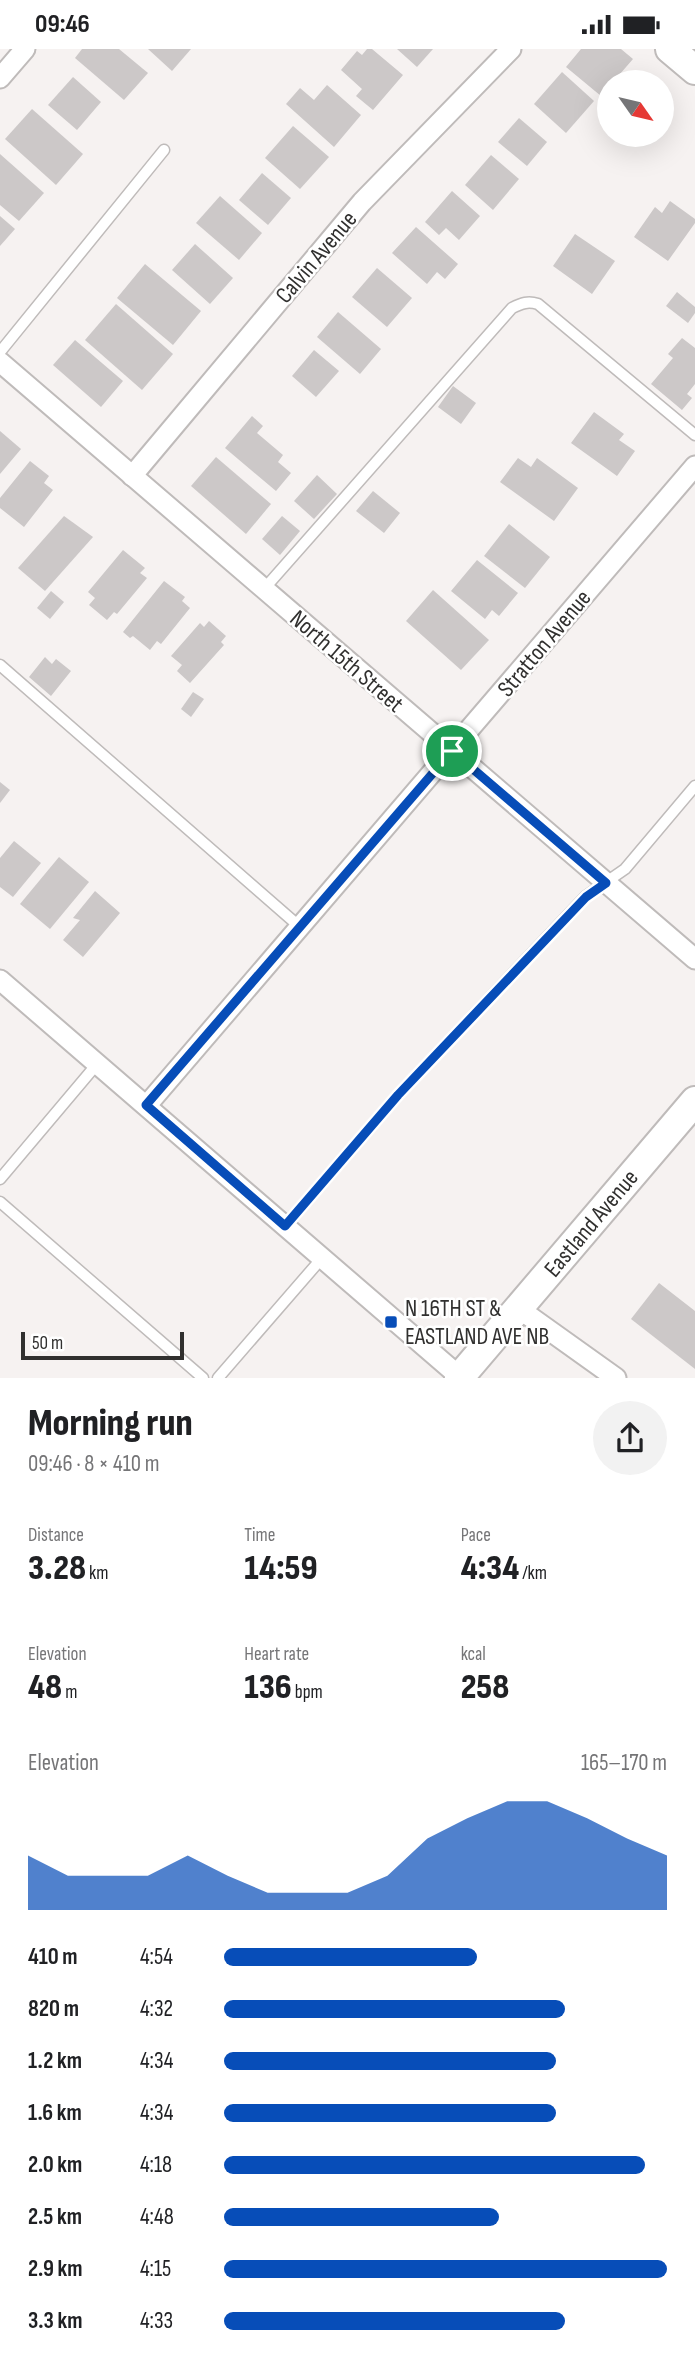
<!DOCTYPE html>
<meta charset="utf-8">
<style>
body{margin:0;font-family:"Sofia Sans Condensed",sans-serif;background:#f2f2f2;color:#202124;height:100vh;display:flex;flex-direction:column;font-size:26px;white-space:nowrap}
*{box-sizing:border-box;margin:0}
p{font-size:23px;color:#757577}
.icon{flex:none;width:38px;height:38px;fill:none;stroke:currentColor;stroke-width:2;stroke-linecap:round;stroke-linejoin:round}
.map{position:relative;height:1329px;overflow:hidden}
.panel{display:flex;flex-direction:column;background:#fff;flex:1}
.panel>*{flex:none}
.needle{width:46px;rotate:124deg}
.tools{position:absolute;left:597px;top:21px;display:grid;gap:14px}
.tools a{display:grid;place-items:center;width:77px;height:77px;border-radius:50%;background:#fff;box-shadow:0 7px 28px #0002;font-size:35px}
.scale{position:absolute;left:21px;bottom:18px;width:163px;box-sizing:border-box;padding-left:7px;border:4px solid #31302f;border-top:0;font-size:19px;line-height:24px;white-space:nowrap;color:#31302f;-webkit-text-stroke:5px #fff;paint-order:stroke}
.pin{position:absolute;display:grid;place-items:center;width:60px;height:60px;color:#fff;margin:-30px;border:4px solid #fff;border-radius:50%;box-shadow:0 2px 7px #0007}
.round{display:grid;place-items:center;flex:none;width:74px;height:74px;border-radius:37px;background:#f2f2f2}
.summary{display:flex;align-items:center;justify-content:space-between;height:119px;padding:0 28px}
h1{font-size:38px;font-weight:800;line-height:52px}
.stats{display:grid;grid-template-columns:repeat(3,1fr);gap:10px;height:119px;padding:7px 28px}
.stats div{display:grid;align-content:center}
.stats b{font-size:35px;font-weight:800}
.stats small{font-size:19px;font-weight:400}
.stats p{font-size:19px}
.chart{height:196px;padding:14px 28px}
.chart p{display:flex;justify-content:space-between}
.chart svg{width:100%;height:126px;margin-top:7px;fill:#074db8;opacity:.7}
ul{padding:0 28px;list-style:none;font-size:23px}
li{display:grid;grid-template-columns:112px 84px 1fr;align-items:center;height:52px}
li i{height:18px;border-radius:9px;background:#074db8}
.status{display:flex;justify-content:space-between;align-items:center;height:49px;padding:0 35px;background:#fff;direction:ltr}
.status svg{height:19px;fill:currentColor}
.map>svg:first-child{display:block}
.building{fill:#ccc8c8}
.lines{fill:none;stroke-linecap:round;stroke-linejoin:round}
.lane-casing{stroke:#bfbbba;stroke-width:13}
.street-casing{stroke:#bfbbba;stroke-width:23}
.secondary-casing{stroke:#bfbbba;stroke-width:32}
.lane{stroke:#fff;stroke-width:10}
.street{stroke:#fff;stroke-width:19}
.secondary{stroke:#fff;stroke-width:28}
.route-casing{stroke:#fff;stroke-width:14}
.route{stroke:#074db8;stroke-width:9}
.poi-dot{fill:#074db8;stroke:#fff;stroke-width:2.5}
.labels{text-anchor:middle;stroke-width:5;stroke-linejoin:round;paint-order:stroke}
.street-label{font-size:24px;fill:#31302f;stroke:#fff}
.poi-label{font-size:24px;fill:#31302f;stroke:#fff;text-anchor:start}
</style>
<div class="status"><b>09:46</b><svg viewBox="0 0 49 12"><path d="M0 12V9h3v3zM5 12V6h3v6zM10 12V3h3v9zM15 12V0h3v12zM26 1h20v11H26zM47 4h2v5h-2z"/></svg></div>
<div class="map">
<svg width="695" height="1329" viewBox="0 0 695 1329">
<rect width="100%" height="100%" fill="#f6f2f1"/>
<g class="building">
<path d="M82,0H119L148,24L124,51L75,9Z"/>
<path d="M148,0H191L172,22Z"/>
<path d="M367,0H372L403,26L373,61L356,47L362,40L341,21L357,2L362,6Z"/>
<path d="M397,0H433L417,18Z"/>
<path d="M581,0H621L633,10L613,33H609V38L601,47L566,18Z"/>
<path d="M562,23L594,52L566,84L534,55Z"/>
<path d="M73,28L101,53L77,81L48,56Z"/>
<path d="M327,36L361,66L334,98L286,55L300,39L314,51Z"/>
<path d="M32,60L83,105L56,136L5,90Z"/>
<path d="M519,69L547,93L527,117L498,93Z"/>
<path d="M293,77L329,108L300,140L265,109Z"/>
<path d="M0,105L44,144L19,172L0,156Z"/>
<path d="M491,106L519,130L493,161L465,136Z"/>
<path d="M262,124L291,149L268,176L239,151Z"/>
<path d="M452,142L480,167L459,191L446,179L439,186L425,173Z"/>
<path d="M220,147L262,184L239,211L196,174Z"/>
<path d="M670,152L695,170V174L668,212L634,188L655,158L662,164Z"/>
<path d="M0,167L15,180L0,197Z"/>
<path d="M416,178L458,215L445,230L437,223L427,235L392,204Z"/>
<path d="M575,185L615,212L592,245L553,217Z"/>
<path d="M195,195L233,229L210,255L172,221Z"/>
<path d="M145,215L201,262L173,296L117,249Z"/>
<path d="M377,219L412,249L387,278L352,248Z"/>
<path d="M677,243L695,258V264L688,274L666,257Z"/>
<path d="M116,255L173,305L142,341L85,291Z"/>
<path d="M338,263L381,300L360,325L317,288Z"/>
<path d="M682,289L695,299V335L687,345L692,349L682,361L651,335L673,309L668,305Z"/>
<path d="M75,291L123,332L101,358L53,316Z"/>
<path d="M314,301L339,322L316,348L292,327Z"/>
<path d="M453,337L476,354L461,375L438,358Z"/>
<path d="M594,363L624,385L619,391L635,402L617,427L571,394Z"/>
<path d="M252,367L263,377L257,384L283,406L278,413L291,424L276,442L225,399Z"/>
<path d="M0,382L21,400L0,425Z"/>
<path d="M216,408L271,455L246,485L191,437Z"/>
<path d="M518,409L531,418L537,409L578,439L554,472L500,433Z"/>
<path d="M30,412L49,427L44,434L53,441L24,478L0,459V449Z"/>
<path d="M317,426L337,445L314,470L294,452Z"/>
<path d="M373,442L400,464L384,484L356,462Z"/>
<path d="M64,467L93,488L45,542L18,519Z"/>
<path d="M282,467L300,482L280,506L262,490Z"/>
<path d="M509,475L550,508L525,539L484,507Z"/>
<path d="M123,501L145,519L140,524L147,529L117,565L114,563L107,571L89,556L95,549L88,543Z"/>
<path d="M477,511L518,544L499,567L492,561L485,570L451,542Z"/>
<path d="M164,532L185,548L182,552L190,559L161,595L157,592L150,601L133,587L130,589L123,583Z"/>
<path d="M433,541L489,591L461,621L406,572Z"/>
<path d="M51,542L64,553L50,570L37,559Z"/>
<path d="M209,572L226,587L221,593L224,596L190,634L177,622L182,616L171,607L200,574L204,578Z"/>
<path d="M45,608L52,615L56,610L71,622L51,647L29,628Z"/>
<path d="M193,643L204,650L191,668L181,660Z"/>
<path d="M0,733L10,741L0,754Z"/>
<path d="M14,792L41,814L13,848L0,838V809Z"/>
<path d="M59,808L89,833L50,880L20,855Z"/>
<path d="M95,842L120,864L83,908L63,891L80,871L73,869Z"/>
<path d="M659,1234L695,1262V1320L631,1270Z"/>
</g>
<g class="lines">
<g class="lane-casing">
<g id="lane">
<path d="M0,303L164,101"/>
<path d="M264,540L512,259C522,254 528,252 538,255L695,386"/>
<path d="M0,616L300,878"/>
<path d="M0,1130L97,1015"/>
<path d="M0,1153L203,1329"/>
<path d="M285,1177L398,1046L586,847L625,820L695,737"/>
<path d="M218,1329L322,1209"/>
</g>
</g>
<g class="street-casing">
<g id="street">
<path d="M0,29L25,0"/>
<path d="M0,313L695,910"/>
<path d="M132,427L362,153L511,0"/>
<path d="M0,931L460,1328"/>
<path d="M147,1056L695,417"/>
<path d="M518,1259L616,1329"/>
</g>
</g>
<g class="secondary-casing">
<g id="secondary">
<path d="M670,0L695,21"/>
<path d="M459,1329L695,1052"/>
</g>
</g>
<use href="#lane" class="lane"/>
<use href="#street" class="street"/>
<use href="#secondary" class="secondary"/>
</g>
<g class="lines">
<g class="route-casing">
<path id="route" d="M452,702L606,834L586,848L398,1046L285,1177L146,1056Z"/>
</g>
<use href="#route" class="route"/>
</g>
<rect class="poi-dot" x="384" y="1266" width="14" height="14" rx="3.5"/>
<g class="labels">
<g class="street-label">
<text transform="translate(316 208) rotate(-50)" y="8">Calvin Avenue</text>
<text transform="translate(544 594) rotate(-50)" y="8">Stratton Avenue</text>
<text transform="translate(347 612) rotate(41)" y="8">North 15th Street</text>
<text transform="translate(591 1174) rotate(-50)" y="8">Eastland Avenue</text>
</g>
<g class="poi-label">
<text x="405" y="1267">N 16TH ST &amp;<tspan x="405" dy="28">EASTLAND AVE NB</tspan></text>
</g>
</g>
</svg>
<div class="tools">
<a><svg class="needle" viewBox="-14 -14 28 28"><path d="M0-13l5 13h-10z" fill="#e53935"/><path d="M0 13l5-13h-10z" fill="#757577"/></svg></a>
</div>
<div class="scale">50 m</div>
<div class="pin" style="left:452px;top:702px;background:#1e9e55"><svg class="icon" aria-label="arrive" viewBox="0 0 24 24"><path d="M6 21V4h12l-3 4 3 4H6"/></svg></div>
</div>
<section class="panel">
<div class="summary"><div><h1>Morning run</h1><p>09:46 · 8 × 410 m</p></div><a class="round"><svg class="icon" aria-label="share" viewBox="0 0 24 24"><path d="M12 15V3M7 8l5-5 5 5M5 13v7h14v-7"/></svg></a></div>
<div class="stats">
<div><p>Distance</p><b>3.28<small> km</small></b></div>
<div><p>Time</p><b>14:59</b></div>
<div><p>Pace</p><b>4:34<small> /km</small></b></div>
</div>
<div class="stats">
<div><p>Elevation</p><b>48<small> m</small></b></div>
<div><p>Heart rate</p><b>136<small> bpm</small></b></div>
<div><p>kcal</p><b>258</b></div>
</div>
<div class="chart"><p><span>Elevation</span>165–170 m</p>
<svg viewBox="0 0 160 44" preserveAspectRatio="none"><path d="M0 44V25L10 32L20 32L30 32L40 25L50 32L60 38L70 38L80 38L90 32L100 19L110 12L120 6L130 6L140 12L150 19L160 25V44z"/></svg>
</div>
<ul>
<li><b>410 m</b>4:54<i style="width:57%"></i></li>
<li><b>820 m</b>4:32<i style="width:77%"></i></li>
<li><b>1.2 km</b>4:34<i style="width:75%"></i></li>
<li><b>1.6 km</b>4:34<i style="width:75%"></i></li>
<li><b>2.0 km</b>4:18<i style="width:95%"></i></li>
<li><b>2.5 km</b>4:48<i style="width:62%"></i></li>
<li><b>2.9 km</b>4:15<i style="width:100%"></i></li>
<li><b>3.3 km</b>4:33<i style="width:77%"></i></li>
</ul>
</section>
